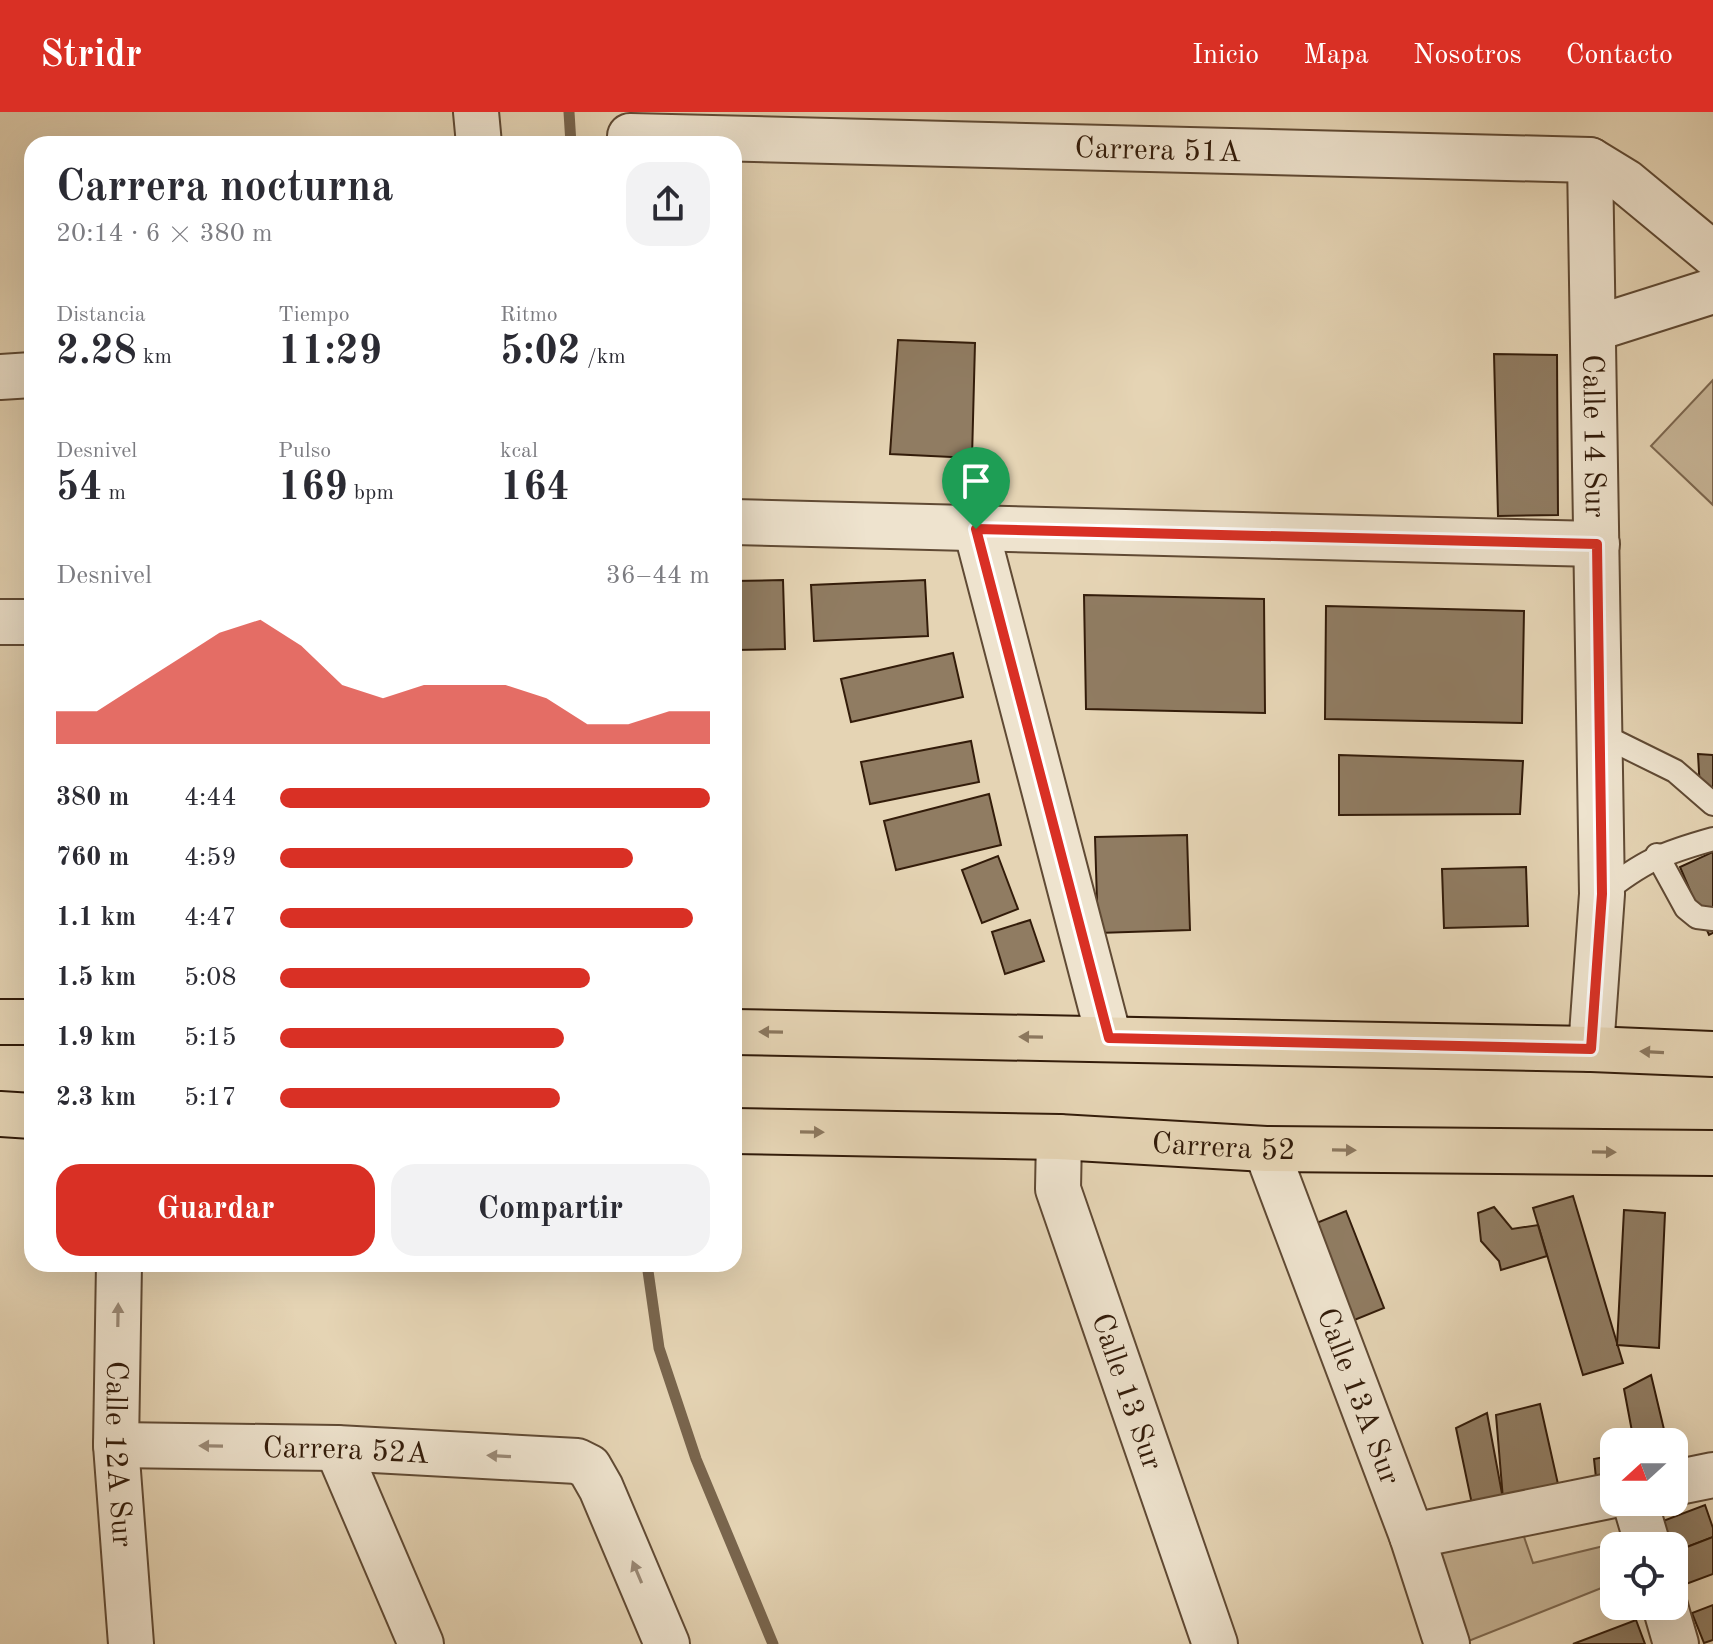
<!DOCTYPE html>
<html lang="es">
<meta charset="utf-8">
<style>
body{margin:0;font-family:"Old Standard TT",serif;background:#f2f2f3;color:#2b2b33;height:100vh;display:flex;flex-direction:column;font-size:30px;white-space:nowrap}
*{box-sizing:border-box;margin:0}
p{font-size:26px;color:#7c7c81}
.icon{flex:none;width:44px;height:44px;fill:none;stroke:currentColor;stroke-width:2;stroke-linecap:round;stroke-linejoin:round}
.map{position:relative;flex:1;overflow:hidden}
.panel{position:absolute;left:24px;top:24px;width:718px;height:1136px;display:flex;flex-direction:column;background:#fff;border-radius:24px;box-shadow:0 8px 32px #0002}
.panel>*{flex:none}
.needle{width:52px;rotate:249deg}
.tools{position:absolute;left:1600px;top:1316px;display:grid;gap:16px}
.tools a{display:grid;place-items:center;width:88px;height:88px;border-radius:16px;background:#fff;box-shadow:0 8px 32px #0002;font-size:40px}
.pin{position:absolute;display:grid;place-items:center;width:68px;height:68px;color:#fff;margin:-82px -34px;border-radius:50% 50% 50% 0;rotate:-45deg;box-shadow:0 0 8px #0007}
.pin .icon{rotate:45deg}
.round{display:grid;place-items:center;flex:none;width:84px;height:84px;border-radius:24px;background:#f2f2f3}
.summary{display:flex;align-items:center;justify-content:space-between;height:136px;padding:0 32px}
h1{font-size:44px;font-weight:700;line-height:60px}
.figures{display:grid;grid-template-columns:repeat(3,1fr);gap:12px;height:136px;padding:8px 32px}
.figures div{display:grid;align-content:center}
.figures b{font-size:40px;font-weight:700}
.figures small{font-size:22px;font-weight:400}
.figures p{font-size:22px}
.chart{height:224px;padding:16px 32px}
.chart p{display:flex;justify-content:space-between}
.chart svg{width:100%;height:144px;margin-top:8px;fill:#d93025;opacity:.7}
.button{display:flex;gap:16px;margin-top:auto;padding:16px 32px}
.button a{flex:1;height:92px;border-radius:24px;background:#d93025;color:#fff;font-size:32px;font-weight:700;line-height:92px;text-align:center}
.button a+a{background:#f2f2f3;color:#2b2b33}
ul{padding:0 32px;list-style:none;font-size:26px}
li{display:grid;grid-template-columns:128px 96px 1fr;align-items:center;height:60px}
li i{height:20px;border-radius:10px;background:#d93025}
header{display:flex;align-items:center;gap:48px;box-sizing:border-box;height:112px;padding:0 40px;background:#d93025;color:#fff}
header strong{font-size:38px}
nav{display:flex;gap:44px;margin-inline-start:auto;font-size:28px}
.map>svg:first-child{display:block}
.green{fill:#c7b597;stroke:#7d6850;stroke-width:2}
.lines{fill:none;stroke-linecap:round;stroke-linejoin:round}
.stream{stroke:#79654d;stroke-width:11}
.building{fill:#907c62;stroke:#331c0a;stroke-width:2}
.lane-casing{stroke:#604a34;stroke-width:26}
.street-casing{stroke:#604a34;stroke-width:48}
.primary-casing{stroke:#331c0a;stroke-width:48}
.lane{stroke:#eee3ce;stroke-width:22}
.street{stroke:#eee3ce;stroke-width:44}
.primary{stroke:#e5d4b4;stroke-width:44}
.oneway{fill:#8c785f}
.oneway2{fill:#9a8976}
.route-casing{stroke:#fff;stroke-width:16}
.route{stroke:#d93025;stroke-width:10}
.labels{text-anchor:middle;stroke-width:8;stroke-linejoin:round;paint-order:stroke}
.street-label{font-size:30px;fill:#331c0a;stroke:#eee3ce}
</style>
<header>
<strong>Stridr</strong>
<nav><a>Inicio</a><a>Mapa</a><a>Nosotros</a><a>Contacto</a></nav>
</header>
<div class="map">
<svg width="1713" height="1532" viewBox="0 0 1713 1532">
<rect width="100%" height="100%" fill="#e5d4b4"/>
<filter id="stains"><feTurbulence type="fractalNoise" baseFrequency=".0025" numOctaves="4"/><feColorMatrix values="0 0 0 0 .2 0 0 0 0 .09 0 0 0 0 .02 0 0 0 .5 -.17"/></filter>
<radialGradient id="worn" r=".72"><stop offset=".6" stop-color="#630" stop-opacity="0"/><stop offset="1" stop-color="#630" stop-opacity=".3"/></radialGradient>
<g class="green">
<path d="M1713,268V393L1651,334Z"/>
<path d="M1523,1422L1533,1451L1608,1433L1614,1451V1471L1461,1532L1421,1440Z"/>
</g>
<g class="lines">
<g class="stream">
<path d="M569,0L571,32"/>
<path d="M647,1152L659,1236L696,1347L773,1532"/>
</g>
</g>
<g class="building">
<path d="M898,228L975,231L972,346L890,342Z"/>
<path d="M1494,242L1557,243L1558,403L1498,404Z"/>
<path d="M783,468L785,537L734,538V469Z"/>
<path d="M925,468L928,524L814,529L811,473Z"/>
<path d="M1084,483L1264,487L1265,601L1086,597Z"/>
<path d="M1326,494L1524,499L1522,611L1325,607Z"/>
<path d="M953,541L963,585L851,610L841,567Z"/>
<path d="M971,629L979,670L870,692L861,650Z"/>
<path d="M1698,642L1713,643V678H1700Z"/>
<path d="M1339,643L1523,649L1520,702L1339,703Z"/>
<path d="M989,682L1001,733L896,758L884,709Z"/>
<path d="M1187,723L1190,818L1098,821L1095,725Z"/>
<path d="M1713,740V821L1709,823L1680,755Z"/>
<path d="M998,744L1018,797L982,811L962,758Z"/>
<path d="M1526,755L1528,814L1444,816L1442,757Z"/>
<path d="M1030,808L1044,849L1005,862L992,820Z"/>
<path d="M1573,1084L1623,1251L1583,1263L1533,1096Z"/>
<path d="M1494,1095L1512,1117L1538,1113L1547,1144L1501,1158L1499,1149L1481,1129L1478,1101Z"/>
<path d="M1624,1098L1665,1101L1659,1236L1617,1233Z"/>
<path d="M1346,1099L1384,1196L1352,1209L1314,1112Z"/>
<path d="M1651,1263L1667,1330H1634L1624,1277Z"/>
<path d="M1540,1292L1558,1372L1503,1387L1496,1303Z"/>
<path d="M1487,1301L1503,1387L1473,1397L1456,1316Z"/>
<path d="M1614,1343V1372L1597,1375L1594,1347Z"/>
<path d="M1705,1393L1713,1416V1425L1674,1440V1434H1663L1655,1412Z"/>
<path d="M1713,1425V1462L1678,1475L1674,1465V1440Z"/>
<path d="M1713,1493V1528L1704,1531L1692,1501Z"/>
<path d="M1636,1508L1645,1532H1573Z"/>
</g>
<g class="lines">
<g class="lane-casing">
<g id="lane">
<path d="M1600,622L1675,659L1713,692"/>
<path d="M1657,743L1686,796L1697,805L1713,807"/>
<path d="M1602,782C1643,749 1663,741 1713,727"/>
</g>
</g>
<g class="street-casing">
<g id="street">
<path d="M476,0L479,32"/>
<path id="s1" d="M630,24L1590,48L1626,70L1713,142"/>
<path id="s2" d="M1590,48L1602,782L1591,937"/>
<path d="M1593,217L1713,179"/>
<path d="M0,265L32,263"/>
<path d="M734,410L1597,432"/>
<path d="M976,417L1109,926"/>
<path d="M0,510H32"/>
<path id="s3" d="M1059,1025L1058,1077L1215,1532"/>
<path id="s4" d="M1266,1037L1412,1424L1447,1532"/>
<path id="s5" d="M119,1152L116,1333L131,1532"/>
<path id="s6" d="M116,1333L337,1336L577,1349L589,1355L601,1376L667,1532"/>
<path d="M337,1336L421,1532"/>
<path d="M1674,1371L1713,1363"/>
<path d="M1635,1390L1648,1434"/>
<path d="M1412,1424L1614,1383"/>
<path d="M1665,1494L1676,1532"/>
</g>
</g>
<g class="primary-casing">
<g id="primary">
<path d="M0,910H32"/>
<path d="M734,920L1591,937L1713,942"/>
<path d="M0,1002L32,1004"/>
<path id="s7" d="M734,1019L1059,1025L1266,1037L1713,1041"/>
</g>
</g>
<use href="#lane" class="lane"/>
<use href="#street" class="street"/>
<use href="#primary" class="primary"/>
</g>
<defs><path id="oneway-solid" d="M-6-.8H1V-3.2L6.5 0L1 3.2V.8H-6Z" transform="scale(2)"/></defs>
<g class="oneway">
<use href="#oneway-solid" transform="translate(771 920) rotate(-179)"/>
<use href="#oneway-solid" transform="translate(1031 925) rotate(-179)"/>
<use href="#oneway-solid" transform="translate(1652 940) rotate(-177)"/>
<use href="#oneway-solid" transform="translate(812 1020) rotate(1)"/>
<use href="#oneway-solid" transform="translate(1344 1038) rotate(1)"/>
<use href="#oneway-solid" transform="translate(1604 1040) rotate(1)"/>
</g>
<g class="oneway2">
<use href="#oneway-solid" transform="translate(118 1203) rotate(-89)"/>
<use href="#oneway-solid" transform="translate(211 1334) rotate(-179)"/>
<use href="#oneway-solid" transform="translate(499 1344) rotate(-177)"/>
<use href="#oneway-solid" transform="translate(637 1460) rotate(-113)"/>
</g>
<g class="lines">
<g class="route-casing">
<path id="route" d="M976,417L1597,432L1602,782L1591,937L1109,926Z"/>
</g>
<use href="#route" class="route"/>
</g>
<g class="labels">
<g class="street-label">
<text dy="10" stroke="none"><textPath href="#s1" startOffset="528">Carrera 51A</textPath></text>
<text dy="10" stroke="none"><textPath href="#s2" startOffset="276">Calle 14 Sur</textPath></text>
<text dy="10" stroke="none"><textPath href="#s7" startOffset="490">Carrera 52</textPath></text>
<text dy="10" stroke="none"><textPath href="#s3" startOffset="266">Calle 13 Sur</textPath></text>
<text dy="10" stroke="none"><textPath href="#s4" startOffset="264">Calle 13A Sur</textPath></text>
<text dy="10" stroke="none"><textPath href="#s6" startOffset="230">Carrera 52A</textPath></text>
<text dy="10" stroke="none"><textPath href="#s5" startOffset="190">Calle 12A Sur</textPath></text>
</g>
</g>
<rect width="100%" height="100%" filter="url(#stains)"/>
<rect width="100%" height="100%" fill="url(#worn)"/>
</svg>
<div class="tools">
<a><svg class="needle" viewBox="-14 -14 28 28"><path d="M0-13l5 13h-10z" fill="#e53935"/><path d="M0 13l5-13h-10z" fill="#7c7c81"/></svg></a>
<a><svg class="icon" aria-label="locate" viewBox="0 0 24 24"><circle cx="12" cy="12" r="6"/><path d="M12 2v4M12 18v4M2 12h4M18 12h4"/></svg></a>
</div>
<div class="pin" style="left:976px;top:417px;background:#1e9e55"><svg class="icon" aria-label="arrive" viewBox="0 0 24 24"><path d="M6 21V4h12l-3 4 3 4H6"/></svg></div>
<section class="panel">
<div class="summary"><div><h1>Carrera nocturna</h1><p>20:14 · 6 × 380 m</p></div><a class="round"><svg class="icon" aria-label="share" viewBox="0 0 24 24"><path d="M12 15V3M7 8l5-5 5 5M5 13v7h14v-7"/></svg></a></div>
<div class="figures">
<div><p>Distancia</p><b>2.28<small> km</small></b></div>
<div><p>Tiempo</p><b>11:29</b></div>
<div><p>Ritmo</p><b>5:02<small> /km</small></b></div>
</div>
<div class="figures">
<div><p>Desnivel</p><b>54<small> m</small></b></div>
<div><p>Pulso</p><b>169<small> bpm</small></b></div>
<div><p>kcal</p><b>164</b></div>
</div>
<div class="chart"><p><span>Desnivel</span>36–44 m</p>
<svg viewBox="0 0 160 44" preserveAspectRatio="none"><path d="M0 44V34L10 34L20 26L30 18L40 10L50 6L60 14L70 26L80 30L90 26L100 26L110 26L120 30L130 38L140 38L150 34L160 34V44z"/></svg>
</div>
<ul>
<li><b>380 m</b>4:44<i style="width:100%"></i></li>
<li><b>760 m</b>4:59<i style="width:82%"></i></li>
<li><b>1.1 km</b>4:47<i style="width:96%"></i></li>
<li><b>1.5 km</b>5:08<i style="width:72%"></i></li>
<li><b>1.9 km</b>5:15<i style="width:66%"></i></li>
<li><b>2.3 km</b>5:17<i style="width:65%"></i></li>
</ul>
<div class="button"><a>Guardar</a><a>Compartir</a></div>
</section>
</div>
